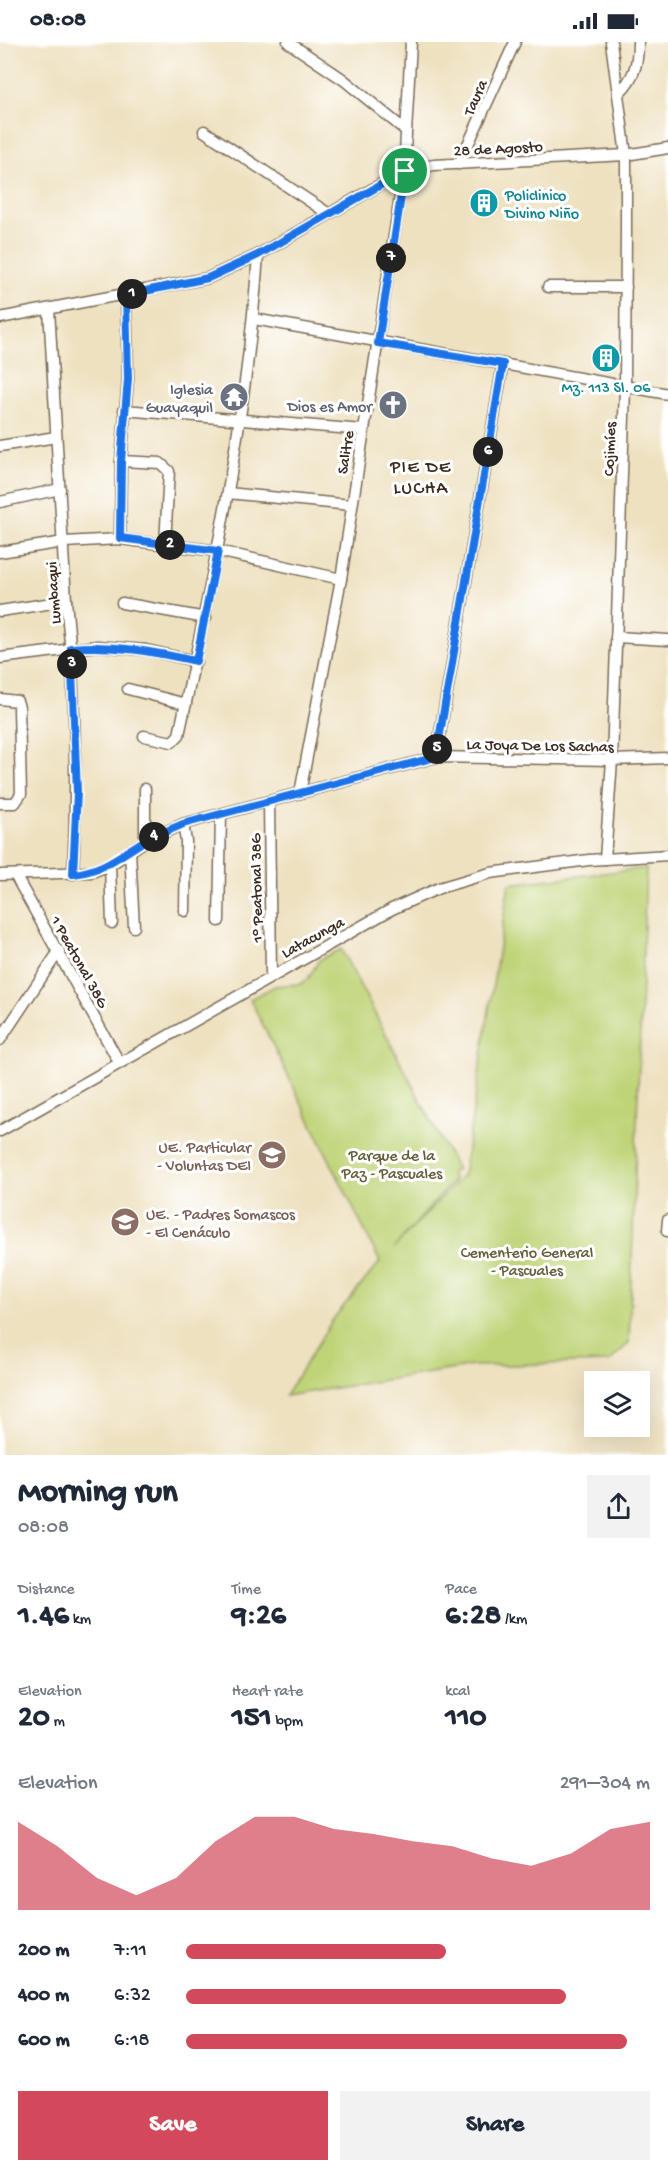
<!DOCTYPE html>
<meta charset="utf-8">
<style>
body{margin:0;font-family:"Gochi Hand",sans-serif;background:#f2f2f3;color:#1f2937;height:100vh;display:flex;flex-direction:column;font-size:22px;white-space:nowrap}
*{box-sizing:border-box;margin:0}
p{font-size:20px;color:#747a83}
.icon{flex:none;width:33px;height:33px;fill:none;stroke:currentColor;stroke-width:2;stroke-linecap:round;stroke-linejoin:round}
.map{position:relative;height:1413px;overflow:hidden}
.panel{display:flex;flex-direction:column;background:#fff;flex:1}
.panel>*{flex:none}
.buttons{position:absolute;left:584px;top:1329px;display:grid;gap:12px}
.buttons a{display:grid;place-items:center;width:66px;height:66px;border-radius:0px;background:#fff;box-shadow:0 6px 24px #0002;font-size:30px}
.pin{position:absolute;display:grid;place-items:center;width:51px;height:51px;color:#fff;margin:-26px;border:3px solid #fff;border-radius:50%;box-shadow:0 2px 6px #0007}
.km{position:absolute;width:30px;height:30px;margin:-15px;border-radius:50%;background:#222;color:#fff;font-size:16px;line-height:30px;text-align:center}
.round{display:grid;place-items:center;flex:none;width:63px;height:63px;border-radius:0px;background:#f2f2f3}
.overview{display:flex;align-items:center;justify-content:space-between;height:102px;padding:0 18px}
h1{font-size:33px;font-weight:700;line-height:45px}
.metrics{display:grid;grid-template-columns:repeat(3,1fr);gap:9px;height:102px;padding:6px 18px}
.metrics div{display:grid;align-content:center}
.metrics b{font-size:30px;font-weight:700}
.metrics small{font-size:16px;font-weight:400}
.metrics p{font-size:16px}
.chart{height:168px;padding:12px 18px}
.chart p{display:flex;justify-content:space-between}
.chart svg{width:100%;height:108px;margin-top:6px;fill:#d1495b;opacity:.7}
.primary-button{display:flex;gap:12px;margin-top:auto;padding:12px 18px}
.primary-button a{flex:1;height:69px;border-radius:0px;background:#d1495b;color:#fff;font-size:24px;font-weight:700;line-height:69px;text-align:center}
.primary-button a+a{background:#f2f2f3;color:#1f2937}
ul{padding:0 18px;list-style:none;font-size:20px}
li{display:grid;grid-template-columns:96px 72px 1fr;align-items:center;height:45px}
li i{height:15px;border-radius:8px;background:#d1495b}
.status{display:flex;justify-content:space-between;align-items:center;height:42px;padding:0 30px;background:#fff;direction:ltr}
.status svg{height:16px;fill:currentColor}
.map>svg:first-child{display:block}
.green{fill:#bfd478;stroke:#7d7f4b;stroke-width:1.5}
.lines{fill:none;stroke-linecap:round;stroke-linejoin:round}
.minor-casing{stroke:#7a6a57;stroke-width:13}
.minor{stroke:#fff;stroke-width:10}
.route-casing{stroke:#fff;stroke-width:12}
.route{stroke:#1a73e8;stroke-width:8}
.labels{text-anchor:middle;stroke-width:6;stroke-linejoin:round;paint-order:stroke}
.street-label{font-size:16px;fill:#3b2a1e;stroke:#fff}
.culture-label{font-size:16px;fill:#0d838f;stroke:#fff;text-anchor:start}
.worship-label{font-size:16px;fill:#5b616d;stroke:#fff;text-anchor:end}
.education-label{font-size:16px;fill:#785e54;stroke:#fff;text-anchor:end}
.park-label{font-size:16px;fill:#635d39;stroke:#fff}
.neighbourhood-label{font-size:18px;letter-spacing:1.5px;fill:#3b2a1e;stroke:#fff}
</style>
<div class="status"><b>08:08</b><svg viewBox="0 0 49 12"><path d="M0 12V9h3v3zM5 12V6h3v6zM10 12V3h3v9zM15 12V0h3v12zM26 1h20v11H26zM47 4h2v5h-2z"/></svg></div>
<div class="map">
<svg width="668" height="1413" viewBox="0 0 668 1413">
<rect width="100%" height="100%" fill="#fff"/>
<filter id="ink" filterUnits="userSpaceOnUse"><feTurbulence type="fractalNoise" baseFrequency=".0167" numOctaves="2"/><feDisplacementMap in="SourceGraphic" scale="12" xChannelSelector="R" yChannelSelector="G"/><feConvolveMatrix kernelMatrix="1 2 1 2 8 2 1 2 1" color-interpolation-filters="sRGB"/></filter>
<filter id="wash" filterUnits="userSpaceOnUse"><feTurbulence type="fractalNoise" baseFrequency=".008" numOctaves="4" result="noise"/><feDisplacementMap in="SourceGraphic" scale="24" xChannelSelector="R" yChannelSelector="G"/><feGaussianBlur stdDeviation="1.35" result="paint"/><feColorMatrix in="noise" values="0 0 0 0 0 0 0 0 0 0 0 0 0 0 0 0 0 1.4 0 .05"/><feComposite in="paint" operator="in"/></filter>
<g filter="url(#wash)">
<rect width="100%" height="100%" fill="#eee1c0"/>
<path class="green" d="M646,826L629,1301L609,1320L473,1324L285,1354L334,1276L380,1220L250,957L275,944L300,942L308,937L319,918L341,907L457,1128L451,1131L454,1138L394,1206L463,1133L509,842Z"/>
</g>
<g filter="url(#ink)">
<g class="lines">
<g class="minor-casing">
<g id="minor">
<path d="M288,0L344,38L405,88"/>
<path d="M619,51C635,35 638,21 638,0"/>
<path d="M204,89L329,172"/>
<path d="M459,122L515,0"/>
<path d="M548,245H626"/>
<path d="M49,267L66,559C76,650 77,741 73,832"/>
<path d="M0,276L208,236L258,213L404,129L434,123L626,113L668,106"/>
<path d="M254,277L668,352"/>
<path d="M124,368L363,388"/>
<path d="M0,404L56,395"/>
<path d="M121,419L160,421L169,429L165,502"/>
<path d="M228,451L351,463"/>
<path d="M0,460L60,447"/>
<path d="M120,497L121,419L128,337L126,253"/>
<path d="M0,510L64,500L120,497L218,509L341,537"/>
<path d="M122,561L206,576"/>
<path d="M0,569L66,559"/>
<path d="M616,595L668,598"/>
<path d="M0,616L97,604L146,608L196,619"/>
<path d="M128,647L186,662"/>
<path d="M0,657L17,659L19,665L21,752L15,761H0"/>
<path d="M144,694L172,700L179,693C213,534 247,375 258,213"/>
<path d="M436,715L503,322"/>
<path d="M145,747V799"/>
<path d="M300,751L341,537L404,129L411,0"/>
<path d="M269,759L271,934"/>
<path d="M183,782L186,799L185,869"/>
<path d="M130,809L134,885"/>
<path d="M605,817L612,718L625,346L626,183V113L611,0"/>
<path d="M110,823L112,881"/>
<path d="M0,833L92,830L110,823L145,799L183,782L436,715L612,718L668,716"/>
<path d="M15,833L119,1020"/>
<path d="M219,879L221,772"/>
<path d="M0,998L59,909"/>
<path d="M0,1089L392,867L439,846L490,831L589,818L668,813"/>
<path d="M667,1189L668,1178"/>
</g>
</g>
<use href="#minor" class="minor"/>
</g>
</g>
<g class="lines" filter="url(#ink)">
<g class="route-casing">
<path id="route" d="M405,129L378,301L503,322L436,715L183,782C170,788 156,793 144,799C119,814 103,829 73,832L77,750L71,606C114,602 154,610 196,619L218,509L120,496L121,419L128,337L126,253L208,236L258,213Z"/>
</g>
<use href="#route" class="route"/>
</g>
<defs>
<g id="building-disc" transform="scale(1.5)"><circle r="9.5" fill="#0f9aa8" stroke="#fff"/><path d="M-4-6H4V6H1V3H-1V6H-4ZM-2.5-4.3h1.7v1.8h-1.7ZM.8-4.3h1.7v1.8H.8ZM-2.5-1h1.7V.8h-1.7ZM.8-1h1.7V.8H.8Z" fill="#fff"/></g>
<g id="temple-disc" transform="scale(1.5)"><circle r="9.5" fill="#6b7280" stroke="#fff"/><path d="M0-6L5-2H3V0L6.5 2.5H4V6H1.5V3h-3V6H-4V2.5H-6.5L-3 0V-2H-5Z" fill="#fff"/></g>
<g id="church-disc" transform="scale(1.5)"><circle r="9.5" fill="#6b7280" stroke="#fff"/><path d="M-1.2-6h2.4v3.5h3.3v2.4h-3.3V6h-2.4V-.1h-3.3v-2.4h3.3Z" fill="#fff"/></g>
<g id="school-disc" transform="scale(1.5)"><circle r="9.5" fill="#8d6e63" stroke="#fff"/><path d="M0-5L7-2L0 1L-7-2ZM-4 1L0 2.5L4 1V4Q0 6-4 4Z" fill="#fff"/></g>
</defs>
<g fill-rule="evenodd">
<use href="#building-disc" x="484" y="161"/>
<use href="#building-disc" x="606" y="316"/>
<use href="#temple-disc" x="234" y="355"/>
<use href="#church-disc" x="393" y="363"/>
<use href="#school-disc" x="272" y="1113"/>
<use href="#school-disc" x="125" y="1180"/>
</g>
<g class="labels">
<g class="street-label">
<text transform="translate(474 55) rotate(-66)" y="6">Taura</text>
<text transform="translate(498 105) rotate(-3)" y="6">28 de Agosto</text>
<text transform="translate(608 407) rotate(-88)" y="6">Cojimíes</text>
<text transform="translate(344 410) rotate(-81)" y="6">Salitre</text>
<text transform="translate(52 551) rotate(-94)" y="6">Lumbaqui</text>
<text transform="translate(540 702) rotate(1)" y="6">La Joya De Los Sachas</text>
<text transform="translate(255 846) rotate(-91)" y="6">1° Peatonal 38G</text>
<text transform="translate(312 894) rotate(-29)" y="6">Latacunga</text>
<text transform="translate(81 919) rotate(61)" y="6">1 Peatonal 38G</text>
</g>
<g class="culture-label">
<text x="505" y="158">Policlinico<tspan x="505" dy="18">Divino Niño</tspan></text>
<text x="606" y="350" text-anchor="middle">Mz. 113 Sl. 06</text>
</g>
<g class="worship-label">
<text x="213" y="352">Iglesia<tspan x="213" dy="18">Guayaquil</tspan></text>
<text x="372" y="369">Dios es Amor</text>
</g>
<g class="education-label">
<text x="251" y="1110">UE. Particular<tspan x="251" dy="18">- Voluntas DEI</tspan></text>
<text x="146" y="1177" text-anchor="start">UE. - Padres Somascos<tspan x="146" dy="18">- El Cenáculo</tspan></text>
</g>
<g class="park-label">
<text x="392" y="1118">Parque de la<tspan x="392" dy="18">Paz - Pascuales</tspan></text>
<text x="527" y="1215">Cementerio General<tspan x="527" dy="18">- Pascuales</tspan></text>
</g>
<g class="neighbourhood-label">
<text x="421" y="430">PIE DE<tspan x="421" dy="21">LUCHA</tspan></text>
</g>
</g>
</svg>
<div class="buttons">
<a><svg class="icon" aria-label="layers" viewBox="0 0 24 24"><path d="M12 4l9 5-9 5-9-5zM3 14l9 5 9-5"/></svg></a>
</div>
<div class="pin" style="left:405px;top:129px;background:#1e9e55"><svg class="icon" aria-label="arrive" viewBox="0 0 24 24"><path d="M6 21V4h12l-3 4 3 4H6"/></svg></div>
<b class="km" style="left:132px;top:252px">1</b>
<b class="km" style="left:170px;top:503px">2</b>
<b class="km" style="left:72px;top:622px">3</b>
<b class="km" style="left:154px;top:795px">4</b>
<b class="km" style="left:437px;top:707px">5</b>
<b class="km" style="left:488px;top:410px">6</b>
<b class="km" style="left:391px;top:216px">7</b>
</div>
<section class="panel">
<div class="overview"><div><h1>Morning run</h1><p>08:08</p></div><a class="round"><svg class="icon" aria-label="share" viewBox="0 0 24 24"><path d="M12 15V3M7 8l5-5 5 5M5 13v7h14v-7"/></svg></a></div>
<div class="metrics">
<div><p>Distance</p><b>1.46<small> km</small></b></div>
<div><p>Time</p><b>9:26</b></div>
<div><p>Pace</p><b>6:28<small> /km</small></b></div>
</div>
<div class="metrics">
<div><p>Elevation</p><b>20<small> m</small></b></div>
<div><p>Heart rate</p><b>151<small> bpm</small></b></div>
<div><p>kcal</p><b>110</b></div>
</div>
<div class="chart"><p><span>Elevation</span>291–304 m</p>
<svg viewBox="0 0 160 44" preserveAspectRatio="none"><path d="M0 44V8L10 18L20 31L30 38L40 31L50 16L60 6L70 6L80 11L90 13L100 16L110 18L120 23L130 26L140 21L150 11L160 8V44z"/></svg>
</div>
<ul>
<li><b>200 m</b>7:11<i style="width:56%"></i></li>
<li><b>400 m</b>6:32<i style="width:82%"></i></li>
<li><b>600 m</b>6:18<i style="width:95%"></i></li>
</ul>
<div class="primary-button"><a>Save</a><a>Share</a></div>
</section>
